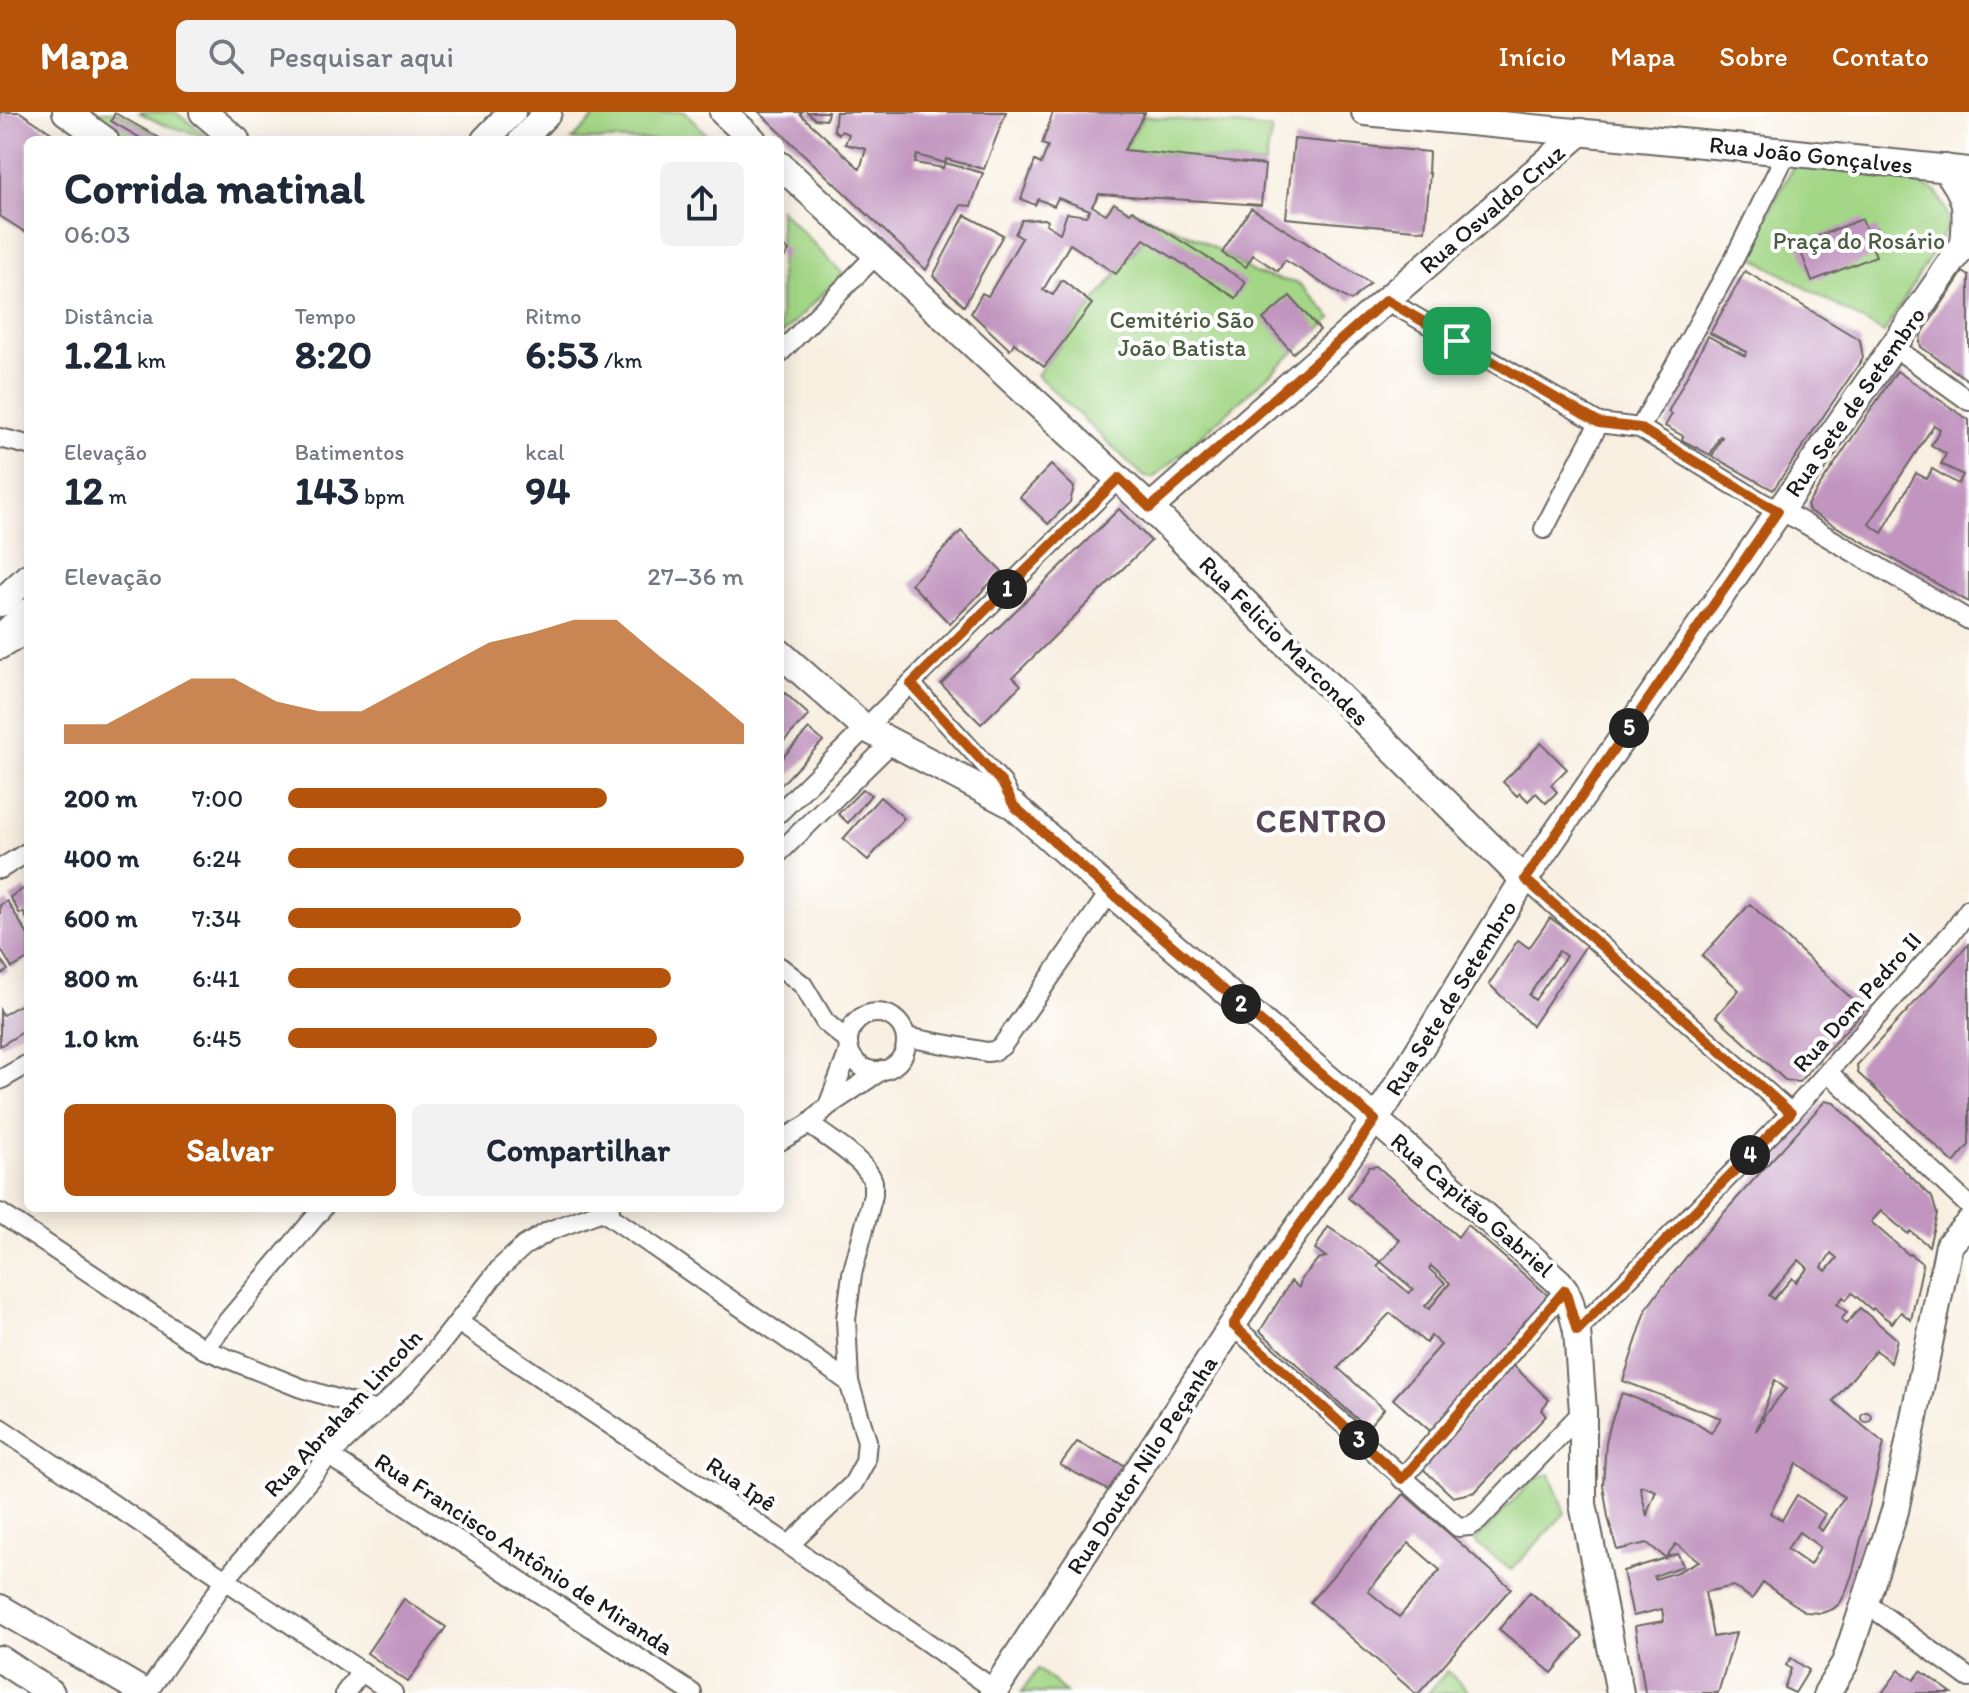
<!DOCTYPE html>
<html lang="pt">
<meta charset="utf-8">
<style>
body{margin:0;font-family:Itim,sans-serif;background:#f2f2f3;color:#1f2937;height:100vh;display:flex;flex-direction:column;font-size:30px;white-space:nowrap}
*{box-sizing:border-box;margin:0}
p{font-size:26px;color:#747a83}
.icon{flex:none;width:44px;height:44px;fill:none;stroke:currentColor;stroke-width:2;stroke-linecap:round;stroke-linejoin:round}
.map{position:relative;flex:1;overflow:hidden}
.panel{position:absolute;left:24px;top:24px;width:760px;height:1076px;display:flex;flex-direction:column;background:#fff;border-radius:12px;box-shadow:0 4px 20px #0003}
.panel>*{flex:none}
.pin{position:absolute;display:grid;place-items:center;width:68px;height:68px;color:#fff;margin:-34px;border-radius:16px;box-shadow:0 4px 12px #0006}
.km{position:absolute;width:40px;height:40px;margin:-20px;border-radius:50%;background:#222;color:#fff;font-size:22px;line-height:40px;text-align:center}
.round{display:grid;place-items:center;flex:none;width:84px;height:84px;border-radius:12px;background:#f2f2f3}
.headline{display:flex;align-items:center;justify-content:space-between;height:136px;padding:0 40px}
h1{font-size:44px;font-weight:700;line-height:60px}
.stats{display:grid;grid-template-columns:repeat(3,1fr);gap:12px;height:136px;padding:8px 40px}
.stats div{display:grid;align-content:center}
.stats b{font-size:40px;font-weight:700}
.stats small{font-size:22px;font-weight:400}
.stats p{font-size:22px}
.chart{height:224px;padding:16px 40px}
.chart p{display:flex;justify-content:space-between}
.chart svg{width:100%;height:144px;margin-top:8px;fill:#b45309;opacity:.7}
.cta{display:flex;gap:16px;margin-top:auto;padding:16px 40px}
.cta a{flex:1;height:92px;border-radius:12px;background:#b45309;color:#fff;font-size:32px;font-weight:700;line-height:92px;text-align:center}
.cta a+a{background:#f2f2f3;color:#1f2937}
ul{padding:0 40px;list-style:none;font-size:26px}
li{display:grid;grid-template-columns:128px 96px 1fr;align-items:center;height:60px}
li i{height:20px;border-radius:10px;background:#b45309}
header{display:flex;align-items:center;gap:48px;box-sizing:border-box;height:112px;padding:0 40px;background:#b45309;color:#fff}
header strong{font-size:38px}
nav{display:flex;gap:44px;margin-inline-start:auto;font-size:28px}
.search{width:560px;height:72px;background:#f2f2f3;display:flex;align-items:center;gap:20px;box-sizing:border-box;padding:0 28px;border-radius:12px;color:#747a83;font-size:30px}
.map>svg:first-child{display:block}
.green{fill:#a3d686;stroke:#607951;stroke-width:2}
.building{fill:#c195bf;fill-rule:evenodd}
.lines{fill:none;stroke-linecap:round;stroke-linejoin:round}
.street-casing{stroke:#696661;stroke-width:22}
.secondary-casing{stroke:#696661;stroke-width:30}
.street{stroke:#fff;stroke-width:18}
.secondary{stroke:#fff;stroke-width:26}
.route-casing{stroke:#fff;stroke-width:16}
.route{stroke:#b45309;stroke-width:10}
.labels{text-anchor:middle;stroke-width:8;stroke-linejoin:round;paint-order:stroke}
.street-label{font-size:24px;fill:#1c1c1c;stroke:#fff}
.park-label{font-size:24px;fill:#4b5d41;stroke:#fff}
.district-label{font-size:32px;font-weight:bold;letter-spacing:2px;fill:#564655;stroke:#fff}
</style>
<header>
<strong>Mapa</strong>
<div class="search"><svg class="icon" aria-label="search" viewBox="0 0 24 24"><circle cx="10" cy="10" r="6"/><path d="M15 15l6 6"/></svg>Pesquisar aqui</div>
<nav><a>Início</a><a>Mapa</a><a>Sobre</a><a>Contato</a></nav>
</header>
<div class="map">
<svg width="1969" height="1581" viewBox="0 0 1969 1581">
<rect width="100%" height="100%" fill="#fff"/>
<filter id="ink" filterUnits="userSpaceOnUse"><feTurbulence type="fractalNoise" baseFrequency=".0125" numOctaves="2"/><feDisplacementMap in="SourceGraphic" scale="16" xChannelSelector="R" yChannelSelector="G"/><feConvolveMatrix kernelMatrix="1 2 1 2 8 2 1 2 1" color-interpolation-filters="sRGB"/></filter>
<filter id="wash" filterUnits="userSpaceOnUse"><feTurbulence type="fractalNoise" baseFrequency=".006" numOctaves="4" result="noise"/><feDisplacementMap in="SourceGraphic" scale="32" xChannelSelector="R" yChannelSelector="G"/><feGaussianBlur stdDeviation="1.8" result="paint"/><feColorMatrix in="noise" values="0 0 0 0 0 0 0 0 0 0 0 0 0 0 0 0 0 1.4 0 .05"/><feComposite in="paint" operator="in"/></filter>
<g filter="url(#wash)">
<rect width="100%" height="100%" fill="#f8efe1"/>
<g class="green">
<path d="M80,0H118L167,28H118Z"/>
<path d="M138,0H175L210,26L162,12Z"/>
<path d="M600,0H685L712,28H572Z"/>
<path d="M1144,4L1272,17L1265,53L1124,38Z"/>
<path d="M1795,51L1906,68L1936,79L1946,98L1948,115L1884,221L1747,142Z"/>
<path d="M1114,91L1130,100L1132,98L1199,127L1257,162L1300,172L1332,206L1170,352L1153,366L1145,365L1138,359L1037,263L1144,127L1106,102Z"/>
<path d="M780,97L843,162L780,224Z"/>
<path d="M1550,1362L1565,1401L1511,1458L1474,1430L1533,1368Z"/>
<path d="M1038,1557L1067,1581H1021Z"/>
<path d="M1447,1559L1471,1581H1428Z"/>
</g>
<g id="blocks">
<g class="building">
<path d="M0,0H20L62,28H28V122L0,104Z"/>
<path d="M759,0H802L800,2L860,57L866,37L845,32L849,22L841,19L839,22L834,18L836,0H1006L984,57L946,47L945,51L917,43L915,51L943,56L945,51L983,61L971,94L961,93L926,158Z"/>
<path d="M807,0H828L826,8L815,7Z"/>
<path d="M1053,0L1145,1L1124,38L1265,53L1261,93L1099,82L1092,94L1106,102L1114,91L1130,101L1132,98L1246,170L1236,186L1144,127L1116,162L1070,132L1043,178L1053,183L1062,168L1092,192L1044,255L1014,231L1010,238L971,201L982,181L988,184L1022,126L1015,122L1022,108L1045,107L1048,109L1046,112L1060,121L1067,101L1086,104L1090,98L1058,86L1054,94L1038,87L1035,93L1021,87L1035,49L1041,52L1048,34L1042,32Z"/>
<path d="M115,1L163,28H144L111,9Z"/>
<path d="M1294,27L1429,40L1428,61H1430L1425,119L1286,106Z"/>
<path d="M1251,96L1365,168L1370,171L1351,189L1285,148L1278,159L1253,143L1246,155L1222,141Z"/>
<path d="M965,103L1003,123L964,194L933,164Z"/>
<path d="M1862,107L1867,119L1877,116L1882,128L1871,132L1876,144L1812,169L1798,132Z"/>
<path d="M780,132L789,139L780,151Z"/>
<path d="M1745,159L1860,228L1863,246L1773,378L1712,344L1722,325L1720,324L1710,343L1682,328L1683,324L1665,314L1672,302L1668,300L1708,224L1745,244L1747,240L1710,221Z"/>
<path d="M1963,160L1969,164V269L1921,235L1920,230L1921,223Z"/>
<path d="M1290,184L1320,218L1293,241L1263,207Z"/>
<path d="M1897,259L1969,308V490L1809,399L1807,393ZM1934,313L1940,317L1931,333L1946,342L1941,352L1963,363L1958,372L1932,357L1927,367L1916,361L1882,421L1869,412Z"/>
<path d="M1051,353L1074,375L1070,390L1048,412L1020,385Z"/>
<path d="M1119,397L1151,429L1013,565L1021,573L981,612L941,572Z"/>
<path d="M961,419L1002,459L950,512L911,472Z"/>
<path d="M785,581L809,603L780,633V586Z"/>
<path d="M809,617L823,629L780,674V648Z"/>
<path d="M1541,631L1567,657L1551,673L1557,680L1546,691L1536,681L1528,689L1520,681L1517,684L1503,670Z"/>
<path d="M863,677L871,683L848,711L838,702Z"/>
<path d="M880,685L904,706L868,748L843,727Z"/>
<path d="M25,776L28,781V809L23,800L20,802L10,785Z"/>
<path d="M7,789L28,823V847L12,856L0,836V793Z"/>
<path d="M1750,792L1864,898L1799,970L1785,968L1716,904L1739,878L1702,844Z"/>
<path d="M1550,806L1587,832L1532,914L1489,872L1518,828L1529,836ZM1559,839L1566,844L1535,888L1529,883Z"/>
<path d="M1969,832V1033L1954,1051L1858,961L1857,953Z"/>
<path d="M0,846L8,858L0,863Z"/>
<path d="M28,888V917L0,934V898L3,903Z"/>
<path d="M1825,989L1834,991L1932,1085L1937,1102L1929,1134L1910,1119L1908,1122L1881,1099L1871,1110L1909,1143L1910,1142L1923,1152L1911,1208L1901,1200L1892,1211L1873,1196L1872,1198L1852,1181L1846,1188L1843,1185L1837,1192L1847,1200L1841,1208L1846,1212L1860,1196L1897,1227L1891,1251L1876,1238L1833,1289L1884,1331L1853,1460L1845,1482L1840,1491L1833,1497L1822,1501L1806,1500L1763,1471L1752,1487L1734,1474L1705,1480L1713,1525L1736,1521L1718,1581H1645L1635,1514L1664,1509L1662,1497L1633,1504L1623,1459L1666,1446L1647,1431L1617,1438L1608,1405L1603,1373L1606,1330L1611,1310L1622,1281L1691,1308L1711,1321L1721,1306L1623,1269L1647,1196L1657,1182L1702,1125ZM1831,1141L1837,1146L1826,1159L1822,1155ZM1799,1148L1808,1156L1796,1170L1792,1166L1774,1187L1769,1183ZM1775,1268L1786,1277L1762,1306L1764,1307L1756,1319ZM1797,1351L1844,1385L1822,1419L1817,1415L1825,1402L1797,1383L1782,1408L1770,1401ZM1643,1374L1656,1379L1649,1396L1647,1404L1640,1375ZM1799,1420L1820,1435L1810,1453L1787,1437ZM1676,1432L1699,1449L1677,1460L1655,1467L1654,1464L1683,1454L1678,1442L1666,1445Z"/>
<path d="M1377,1054L1458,1125L1467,1113L1551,1186L1435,1323L1393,1287L1441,1233L1431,1224L1426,1231L1390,1201L1338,1256L1384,1297L1367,1316L1260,1219L1291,1169L1299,1176L1301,1167L1318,1147L1326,1145L1315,1137L1328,1115L1381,1150L1377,1154L1409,1181L1413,1177L1381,1150L1400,1128L1348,1086L1369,1055ZM1431,1154L1450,1171L1429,1197L1425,1194L1445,1171L1429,1157Z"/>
<path d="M1513,1253L1549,1288L1541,1298L1546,1304L1475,1380L1453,1385L1421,1355Z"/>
<circle cx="1866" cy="1305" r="5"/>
<path d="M1077,1330L1134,1358L1117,1383L1060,1353Z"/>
<path d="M1404,1382L1511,1476L1419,1581H1415L1310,1490ZM1409,1431L1440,1458L1399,1505L1368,1479Z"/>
<path d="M1530,1480L1583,1524L1552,1561L1499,1517Z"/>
<path d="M404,1487L446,1515L408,1570L367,1541Z"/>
<path d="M1791,1546L1809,1558L1795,1581L1784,1576L1791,1557L1786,1553Z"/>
<path d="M1899,1558L1914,1568L1921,1559L1952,1581H1882Z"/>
</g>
</g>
</g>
<g filter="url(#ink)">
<use href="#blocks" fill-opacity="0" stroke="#696661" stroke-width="2"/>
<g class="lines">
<g class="street-casing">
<g id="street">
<path d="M1386,188L1599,311L1640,316L1763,391L1797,407L1969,508"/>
<path d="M1894,235L1969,289"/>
<path d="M780,241L877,142"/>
<path d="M1640,316L1734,147L1787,40"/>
<path d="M0,326L28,333"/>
<path d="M1544,417L1599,311"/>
<path d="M0,538L28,522"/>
<path d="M911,572L1002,671L1014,694"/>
<path d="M780,700L1119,366"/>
<path d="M780,740L892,630"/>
<path d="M0,757L28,740"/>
<path d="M1525,767L1791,1001"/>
<path d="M780,855L803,873L825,910L848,929"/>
<circle cx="877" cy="930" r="29"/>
<path d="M906,925L987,940L994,939L1002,934L1110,780"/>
<path d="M1828,960L1969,1094"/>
<path d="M0,968L28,952"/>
<path d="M828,994L849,939"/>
<path d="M780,1029L809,1012L828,994L882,958"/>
<path d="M601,1098L849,1270"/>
<path d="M0,1101L204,1237L301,1276L377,1299"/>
<path d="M458,1210L789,1433L995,1578"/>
<path d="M1233,1213L1458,1415L1470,1414L1478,1409L1583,1299"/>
<path d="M1577,1219L1791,1001L1955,817L1969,797"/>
<path d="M204,1237L323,1096"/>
<path d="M0,1316L393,1581"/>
<path d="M329,1344L692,1581"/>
<path d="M1402,1367L1565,1178"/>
<path d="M789,1433L853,1372L865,1350L867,1329L849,1270L846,1207L852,1162L873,1083C873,1081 873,1071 873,1070C868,1050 826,1025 809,1012"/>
<path d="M1866,1491L1969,1566"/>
<path d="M147,1581L226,1467L329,1344L406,1272L431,1244L501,1155L524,1134L549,1119L610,1096"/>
<path d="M345,1581L362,1559"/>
</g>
</g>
<g class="secondary-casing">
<g id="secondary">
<path d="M66,0L105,28"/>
<path d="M203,0L236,28"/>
<path d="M723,0L753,28"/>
<path d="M1365,0L1787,40L1969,59"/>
<path d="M485,28L512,0"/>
<path d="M522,28L548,0"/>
<path d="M780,53L1150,396L1513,757L1525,767"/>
<path d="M1945,56C1969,87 1967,96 1964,133"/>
<path d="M1150,396L1386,188L1581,20"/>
<path d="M0,491L28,465"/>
<path d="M0,526L28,500"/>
<path d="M780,541L865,616L1014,694L1110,780L1353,988L1559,1170L1565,1178L1570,1190L1577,1219L1583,1299V1392L1620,1581"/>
<path d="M0,1496L145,1581"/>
<path d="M0,1547L51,1581"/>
<path d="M993,1581L1275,1148L1387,990L1518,777L1969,125"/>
<path d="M1827,1581L1845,1551L1895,1399L1949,1133L1969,1111"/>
</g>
</g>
<use href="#street" class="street"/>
<use href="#secondary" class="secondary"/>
</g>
</g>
<g class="lines" filter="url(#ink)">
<g class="route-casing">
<path id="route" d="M1386,188L1599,311L1640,316L1763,391L1778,399L1525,767L1791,1001L1577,1219L1565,1178L1402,1367L1233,1213L1275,1148L1375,1008L1110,780L1014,694L1002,671L911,572L1119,366L1150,396Z"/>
</g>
<use href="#route" class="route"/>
</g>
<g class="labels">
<g class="street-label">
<text transform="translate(1811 43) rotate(6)" y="8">Rua João Gonçalves</text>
<text transform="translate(1492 97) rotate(-41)" y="8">Rua Osvaldo Cruz</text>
<text transform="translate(1855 290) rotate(-55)" y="8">Rua Sete de Setembro</text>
<text transform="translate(1284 529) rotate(45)" y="8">Rua Felicio Marcondes</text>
<text transform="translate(1451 886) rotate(-58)" y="8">Rua Sete de Setembro</text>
<text transform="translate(1857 890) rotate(-48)" y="8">Rua Dom Pedro II</text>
<text transform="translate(1472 1093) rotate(41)" y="8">Rua Capitão Gabriel</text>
<text transform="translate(343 1301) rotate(-47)" y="8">Rua Abraham Lincoln</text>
<text transform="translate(1142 1353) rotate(-57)" y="8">Rua Doutor Nilo Peçanha</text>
<text transform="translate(741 1372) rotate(34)" y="8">Rua Ipê</text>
<text transform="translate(524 1442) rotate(33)" y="8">Rua Francisco Antônio de Miranda</text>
</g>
<g class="park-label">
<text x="1859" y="137">Praça do Rosário</text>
<text x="1182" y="216">Cemitério São<tspan x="1182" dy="28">João Batista</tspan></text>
</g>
<g class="district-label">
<text x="1322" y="720">CENTRO</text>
</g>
</g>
</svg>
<div class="pin" style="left:1457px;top:229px;background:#1e9e55"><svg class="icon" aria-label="arrive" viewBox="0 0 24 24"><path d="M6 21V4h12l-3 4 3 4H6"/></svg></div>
<b class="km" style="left:1007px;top:477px">1</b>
<b class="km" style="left:1241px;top:892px">2</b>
<b class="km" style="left:1359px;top:1328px">3</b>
<b class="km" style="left:1750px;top:1043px">4</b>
<b class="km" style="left:1629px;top:616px">5</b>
<section class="panel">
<div class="headline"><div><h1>Corrida matinal</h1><p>06:03</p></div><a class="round"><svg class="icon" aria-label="share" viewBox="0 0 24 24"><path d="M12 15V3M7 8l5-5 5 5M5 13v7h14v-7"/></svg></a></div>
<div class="stats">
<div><p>Distância</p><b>1.21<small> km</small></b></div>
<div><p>Tempo</p><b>8:20</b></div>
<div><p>Ritmo</p><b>6:53<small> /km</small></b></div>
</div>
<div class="stats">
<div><p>Elevação</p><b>12<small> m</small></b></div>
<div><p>Batimentos</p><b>143<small> bpm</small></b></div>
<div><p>kcal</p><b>94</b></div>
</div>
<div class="chart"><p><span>Elevação</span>27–36 m</p>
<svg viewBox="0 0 160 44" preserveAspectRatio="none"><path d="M0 44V38L10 38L20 31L30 24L40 24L50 31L60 34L70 34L80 27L90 20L100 13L110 10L120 6L130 6L140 17L150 27L160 38V44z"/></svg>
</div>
<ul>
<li><b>200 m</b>7:00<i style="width:70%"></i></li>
<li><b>400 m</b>6:24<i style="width:100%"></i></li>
<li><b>600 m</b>7:34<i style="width:51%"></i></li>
<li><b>800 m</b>6:41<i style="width:84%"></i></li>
<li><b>1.0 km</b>6:45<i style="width:81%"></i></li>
</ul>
<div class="cta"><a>Salvar</a><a>Compartilhar</a></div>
</section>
</div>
